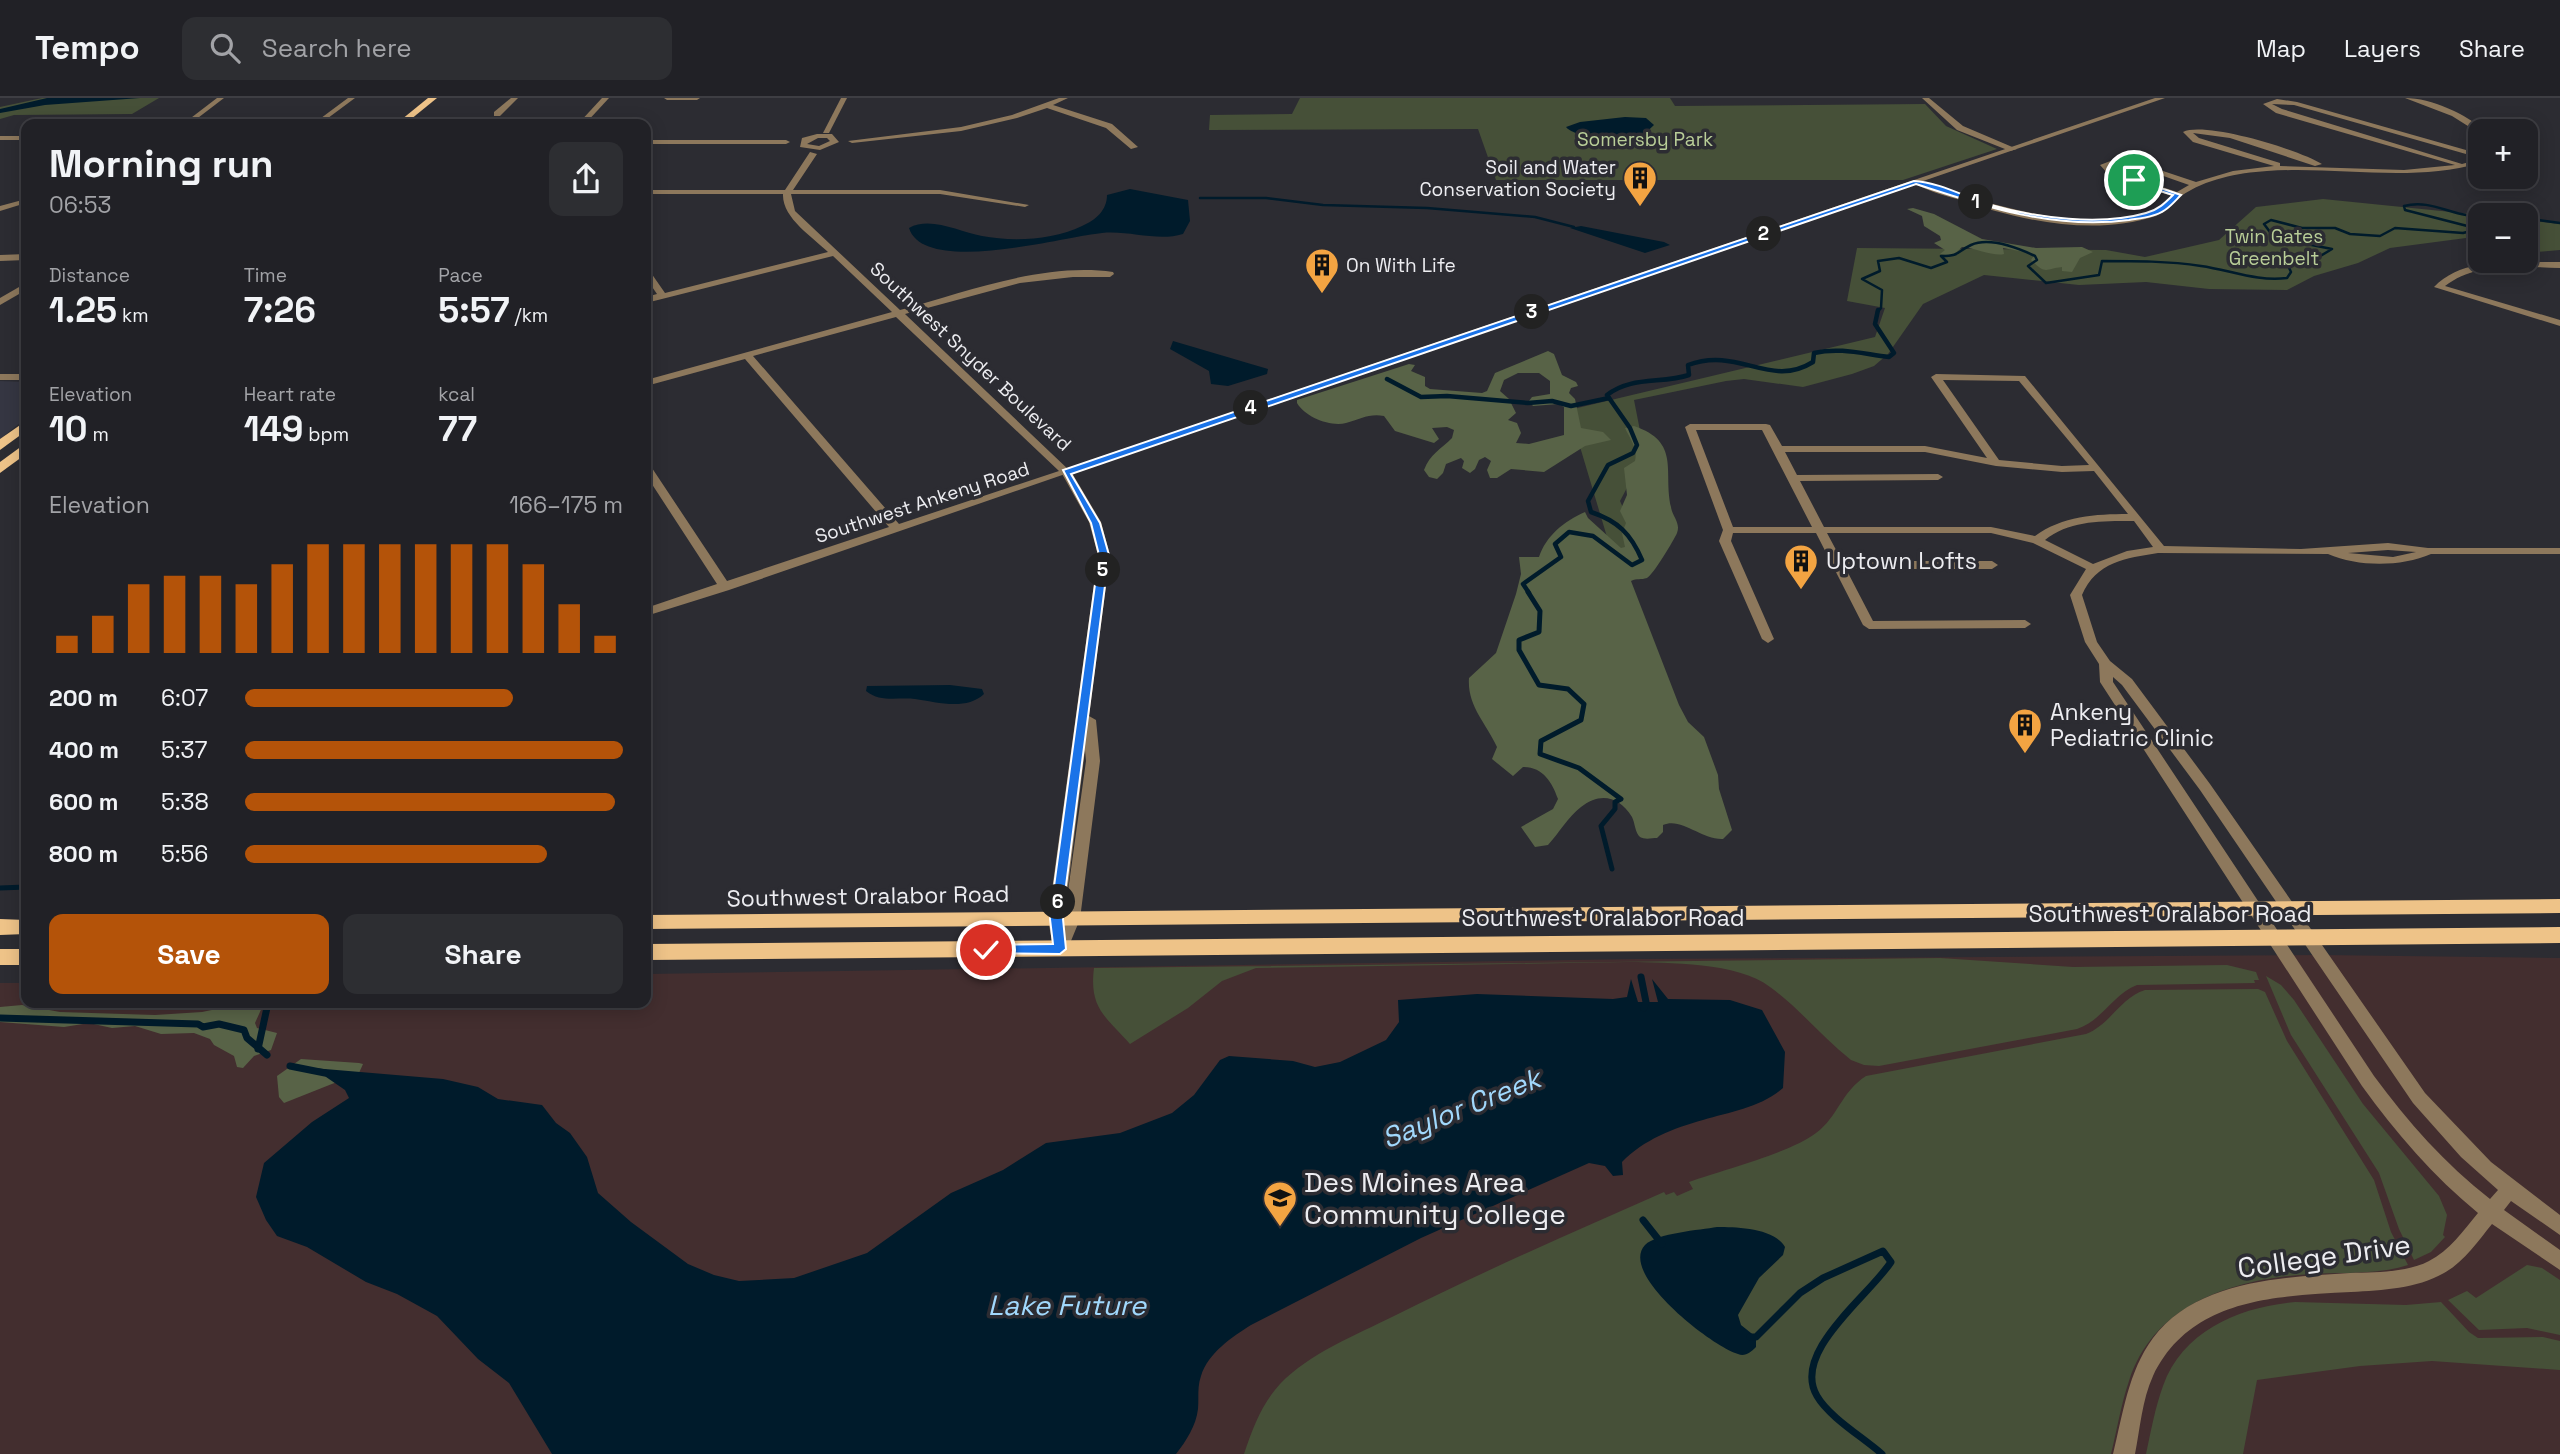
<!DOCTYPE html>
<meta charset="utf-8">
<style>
body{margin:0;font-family:"Space Grotesk",sans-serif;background:#2d2e32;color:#f1f3f6;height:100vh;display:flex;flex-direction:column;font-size:26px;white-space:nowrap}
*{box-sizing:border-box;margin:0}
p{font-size:23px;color:#a2a3a7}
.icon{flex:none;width:38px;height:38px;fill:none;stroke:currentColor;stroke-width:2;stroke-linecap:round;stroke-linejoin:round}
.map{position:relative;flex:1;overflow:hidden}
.sheet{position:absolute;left:21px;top:21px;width:630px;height:889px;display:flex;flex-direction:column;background:#212126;border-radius:14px;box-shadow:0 4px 18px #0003,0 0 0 2px #3e3e43}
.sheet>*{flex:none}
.controls{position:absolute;left:2468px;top:21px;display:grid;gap:14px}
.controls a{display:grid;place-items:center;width:70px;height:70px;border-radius:14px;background:#212126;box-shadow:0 4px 18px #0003,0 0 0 2px #3e3e43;font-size:35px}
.pin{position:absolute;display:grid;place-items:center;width:60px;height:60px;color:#fff;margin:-30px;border:4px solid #fff;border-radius:50%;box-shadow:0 2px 7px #0007}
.km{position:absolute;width:35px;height:35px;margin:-18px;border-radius:50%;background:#222;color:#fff;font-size:19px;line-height:35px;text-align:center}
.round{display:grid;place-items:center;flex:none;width:74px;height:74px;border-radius:14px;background:#2d2e32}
.summary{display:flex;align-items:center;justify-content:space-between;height:119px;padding:0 28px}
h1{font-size:38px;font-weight:600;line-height:52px}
.figures{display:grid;grid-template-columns:repeat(3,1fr);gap:10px;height:119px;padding:7px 28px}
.figures div{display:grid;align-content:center}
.figures b{font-size:35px;font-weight:600}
.figures small{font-size:19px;font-weight:400}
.figures p{font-size:19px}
.chart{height:196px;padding:14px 28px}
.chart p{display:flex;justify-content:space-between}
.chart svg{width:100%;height:126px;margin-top:7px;stroke:#b45309;stroke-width:6}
.cta{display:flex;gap:14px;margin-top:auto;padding:14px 28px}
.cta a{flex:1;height:80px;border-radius:14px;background:#b45309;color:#fff;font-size:28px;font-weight:600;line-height:80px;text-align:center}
.cta a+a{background:#2d2e32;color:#f1f3f6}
ul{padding:0 28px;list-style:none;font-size:23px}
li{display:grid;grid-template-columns:112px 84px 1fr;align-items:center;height:52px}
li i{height:18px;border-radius:9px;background:#b45309}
header{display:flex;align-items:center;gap:42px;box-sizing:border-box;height:98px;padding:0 35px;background:#212126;border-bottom:2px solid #3e3e43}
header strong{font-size:33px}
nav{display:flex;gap:38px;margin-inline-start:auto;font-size:24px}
.search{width:490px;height:63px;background:#2d2e32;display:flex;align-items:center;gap:18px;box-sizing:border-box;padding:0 24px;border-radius:14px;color:#a2a3a7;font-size:26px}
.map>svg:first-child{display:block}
.built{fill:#353642}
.education{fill:#432e2f}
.green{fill:#465038}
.forest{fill:#586347;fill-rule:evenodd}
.water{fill:#001b2b}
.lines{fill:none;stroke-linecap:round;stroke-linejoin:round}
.stream-far3{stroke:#001b2b;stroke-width:2.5}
.stream-far2{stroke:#001b2b;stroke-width:4.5}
.stream-far1{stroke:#001b2b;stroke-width:5}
.stream{stroke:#001b2b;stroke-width:7}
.minor{fill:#8d785c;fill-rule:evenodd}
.tertiary{fill:#8d785c;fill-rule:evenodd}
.primary{fill:#eec388;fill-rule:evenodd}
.route{fill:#1a73e8;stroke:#fff;stroke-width:2}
.labels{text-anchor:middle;stroke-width:7;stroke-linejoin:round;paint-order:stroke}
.far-park-label{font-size:19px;fill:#b9ce98;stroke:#2c2c32}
.far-poi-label{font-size:19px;fill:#ededf1;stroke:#2c2c32;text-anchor:end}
.far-street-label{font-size:19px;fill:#ededf1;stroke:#2c2c32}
.poi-label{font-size:23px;fill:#ededf1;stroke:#2c2c32;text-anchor:start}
.street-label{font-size:23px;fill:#ededf1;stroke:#2c2c32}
.near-water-label{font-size:28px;font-style:italic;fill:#a1d8fc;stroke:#2c2c32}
.near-poi-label{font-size:28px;fill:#ededf1;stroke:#2c2c32;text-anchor:start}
.near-street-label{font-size:28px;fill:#ededf1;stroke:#2c2c32}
</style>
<header>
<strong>Tempo</strong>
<div class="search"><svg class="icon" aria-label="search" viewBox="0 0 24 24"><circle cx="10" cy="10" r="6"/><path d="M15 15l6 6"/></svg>Search here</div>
<nav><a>Map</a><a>Layers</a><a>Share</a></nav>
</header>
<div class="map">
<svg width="2560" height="1356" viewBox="0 0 2560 1356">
<rect width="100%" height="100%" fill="#2c2c32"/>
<path class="built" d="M0,283L26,284V320L0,341Z"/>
<path class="education" d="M2321,857L2560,860V1356H0V885H26V905H646V876L1637,861Z"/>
<g class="green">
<path d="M42,0H159L132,16L14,17L0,21V9Z"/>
<path d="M1300,0H1670L1675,8L1925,6L1946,28L1997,51L1903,82H1496L1478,31L1209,32L1210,17L1292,16Z"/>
<path d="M2323,101L2481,117L2480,141L2466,140L2390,150L2358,165L2314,178L2287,192L2209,191L2146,184L2079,187L1984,177L1923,206L1888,256L1874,268L1852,276L1803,289L1744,281L1726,283L1634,302L1643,348L1639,367L1620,403L1641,450L1616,469L1569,312L1875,239L1885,210L1847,203L1857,150L2106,152L2145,159L2219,142L2256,109Z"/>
<path d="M2525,122L2560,126V152L2525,155Z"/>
<path d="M1940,860L2073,869L2227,867L2256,874L2259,882H2254L2255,885L2137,887C2113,896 2102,923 2077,931L1879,968L1864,967L1851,962C1822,939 1799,910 1770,889C1738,864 1668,865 1628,864L1256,870L1222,883L1188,910L1130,946C1105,918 1089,910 1094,870Z"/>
<path d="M2266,878L2281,887L2294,902L2363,1006L2439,1098L2447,1117L2443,1137L2445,1139L2431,1154L2414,1162L2399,1131L2379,1075L2291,937Z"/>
<path d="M2258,891L2265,894L2287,943L2374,1082L2391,1134L2408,1167C2377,1177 2343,1174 2311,1176C2237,1181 2155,1203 2129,1283C2121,1306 2117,1332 2111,1356H1244C1253,1330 1261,1307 1280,1286C1310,1255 1356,1237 1394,1218C1482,1174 1573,1134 1664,1094L1666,1097L1674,1094L1677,1098L1693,1091L1689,1084C1723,1072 1790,1055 1816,1035C1838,1019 1841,994 1866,978L2086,936C2110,927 2121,899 2145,892Z"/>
<path d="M2527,1167L2542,1170L2560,1182V1237L2527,1230L2479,1232L2448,1202L2467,1193L2476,1200Z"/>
<path d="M2295,1204L2406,1207L2441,1204L2469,1234L2478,1240L2543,1239L2560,1243V1272L2432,1263L2360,1268L2257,1282L2243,1356H2146C2151,1333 2155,1310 2163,1288C2183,1232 2240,1209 2295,1204Z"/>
</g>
<g class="forest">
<path d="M1913,110L1934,116L1982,141L2036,150L2082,149L2093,154L2080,160L2072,174L2062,173V169C2045,171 2046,177 2031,162L2035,156L2003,150L2004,156C1995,159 1975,150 1962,149L1952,158L1940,156L1945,152L1934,145L1941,142L1940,138L1924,128L1922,118L1907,111Z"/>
<path d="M1548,253L1554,256L1562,277L1576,284L1578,288L1571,290L1569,295L1575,301L1581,330L1603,334L1611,342L1585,348L1544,374L1511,371L1497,380H1490L1487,372L1491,363L1485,359L1479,362L1475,371L1470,375L1462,370L1464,363L1461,360L1446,366L1443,375L1437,381L1429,379L1424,372C1430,356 1441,351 1452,340L1454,332L1447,329L1432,330L1439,341L1434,345L1395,333L1384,318C1370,315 1360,321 1346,325C1330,329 1305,319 1297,305V302L1409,266L1415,267L1411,273L1425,279V288L1430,291L1482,295L1487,293L1495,275ZM1518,275H1539L1550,283V296L1532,299L1529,303L1533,308L1558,306L1564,309V337L1529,346L1516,345L1521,335L1517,325L1508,322L1516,315L1509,301L1500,293L1504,282Z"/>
<path d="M1634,328C1681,344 1663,373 1671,409C1672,418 1681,425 1677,435C1674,442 1653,477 1647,480C1641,482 1637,480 1631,483L1679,607L1688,624L1704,639L1718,677L1719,691L1732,732L1723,741C1701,742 1682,719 1663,727V734L1657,740C1652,740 1645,742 1640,739C1635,735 1635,725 1632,719C1619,698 1600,694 1581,709C1568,719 1559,735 1548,747L1535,749L1521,729L1553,711L1558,701C1552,684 1543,669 1523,669L1513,678L1492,661L1497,649C1486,625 1467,608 1469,580L1496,555L1516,496L1521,476L1519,459H1539C1546,438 1564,423 1585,414L1588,420L1621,450L1625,449L1622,435L1626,425L1620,413L1627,397L1624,370L1635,363C1638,350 1630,341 1625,330Z"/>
<path d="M246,905H264L255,925L257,930L277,935L271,952L254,958L243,970L237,969L234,958L214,947L210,941L194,935L161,936L135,928L112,930L89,925L64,929L0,924V909L22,907L60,914L155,917L202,914Z"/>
<path d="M301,961L359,965L363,966L359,975L352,978L284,1005L279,999L277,978Z"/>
</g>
<g class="water">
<path d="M47,0H140L45,7L0,15V11Z"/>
<path d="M1625,19L1646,20L1654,27C1650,31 1645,35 1641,37C1625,42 1577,42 1566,29L1580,24Z"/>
<path d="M1130,91L1188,102L1190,123L1183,136C1157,144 1129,132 1102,135C1062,139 924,178 909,130C931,118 959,134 982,138C1013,144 1053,142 1082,128C1096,122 1107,112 1107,97Z"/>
<path d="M1581,128L1664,144L1670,147L1645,155L1570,130Z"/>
<path d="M1173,243L1268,271L1267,276L1228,288L1211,286L1209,273L1170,251Z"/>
<path d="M950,587L982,591L984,596C966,613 937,604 915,601C897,599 881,605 866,593L867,588Z"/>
<path d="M1631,881L1638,904H1658L1652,881L1668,901L1730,902L1762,912L1785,954L1783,990C1762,1009 1730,1014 1703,1022C1674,1030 1643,1042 1622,1064L1623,1077L1613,1078L1605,1068L1589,1065L1421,1140L1251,1227C1232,1239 1208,1255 1201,1278C1197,1289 1199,1300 1198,1311C1196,1328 1186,1343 1176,1356H552L509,1285L478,1261L437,1218L397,1196L366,1184L307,1149L277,1138L266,1122L256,1099L264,1065L312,1024L349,1000L345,992L313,970L443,981L478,989L498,1001L542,1007L556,1025L570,1035L587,1059L598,1095L631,1124L688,1166L714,1177L739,1183L794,1180L867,1155L951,1095L1003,1072L1046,1045L1120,1035L1172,1015L1194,997L1220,962L1229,958L1293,963L1315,969L1340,964L1386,942L1399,924L1398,902L1477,896L1613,901L1627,899Z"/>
<path d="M1717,1129C1737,1129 1774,1130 1785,1149L1783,1157L1759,1180L1738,1217L1741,1227L1756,1239V1249C1751,1254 1745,1259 1738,1256C1713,1249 1618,1176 1645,1147C1657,1135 1700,1132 1717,1129Z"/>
</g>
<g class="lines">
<g class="stream-far3">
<path d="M1200,100H1266L1323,107L1427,110L1535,119L1574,129"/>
<path d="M2525,120L2560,125"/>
<path d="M1877,214L1881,210L1882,192L1862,181L1880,173L1878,163L1899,160L1931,170L1947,164L1941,158C1961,158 1956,154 1971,147C1989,139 2018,150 2035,158L2037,162L2028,168L2046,185L2099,177L2102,163C2135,163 2168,163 2201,168C2230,172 2257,184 2287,180L2291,174L2285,161L2288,156L2317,160L2332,151L2286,142L2270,134L2264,126L2271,122L2302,130H2335L2350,136L2380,138L2395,130L2463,135L2479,131L2405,112L2404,108C2427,102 2444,113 2466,117C2478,118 2489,116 2501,117"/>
</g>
<g class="stream-far2">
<path d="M1387,281L1421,299L1447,298L1528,305L1552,303L1571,308L1609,300"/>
<path d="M1529,495L1523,486L1561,459L1555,446L1569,434L1593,438L1632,467L1642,462C1631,436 1618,423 1591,414L1588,403L1608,367L1633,355L1637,347L1630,330L1607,297C1631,278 1661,286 1689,277L1688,267C1739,248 1770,291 1813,264L1814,255C1840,249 1863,256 1889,259L1894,255L1875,226L1878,212"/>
</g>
<g class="stream-far1">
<path d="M1528,494L1540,513L1539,534L1519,542V552L1539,587L1568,591L1584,606L1581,622L1541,643L1540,656L1579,670L1621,701L1615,704V711L1601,728L1612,771"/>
<path d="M0,790L26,789"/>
</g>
<g class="stream">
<path d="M1641,879L1646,904L1644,910"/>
<path d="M0,920L198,926L203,929L219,926L244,932L247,940L267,957"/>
<path d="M258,951L268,905"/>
<path d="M290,968L325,975"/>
<path d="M1643,1122L1662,1146"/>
<path d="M1750,1239H1756L1800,1195L1823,1180L1883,1153L1891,1164C1869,1198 1791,1254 1817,1298C1829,1319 1864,1340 1882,1356"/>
</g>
<g class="minor">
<path d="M217,0H224L190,26H183Z"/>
<path d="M348,0H355L320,26H313Z"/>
<path d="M511,0H518L500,18H494V14Z"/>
<path d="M602,0H609L585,26H578Z"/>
<path d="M664,0H700L697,2H667Z"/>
<path d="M841,0H847L829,35H823Z"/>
<path d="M1059,0H1068L1053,7L1112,26L1138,49L1131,51L1106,30L1047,10L1017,20L961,33L852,45L848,43L961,29L1012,17Z"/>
<path d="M1922,0H1929L1963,28L2017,51L2010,53L1957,32Z"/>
<path d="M2405,0C2432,0 2465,16 2486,33L2479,35L2452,18Z"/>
<path d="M2277,1L2297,4L2480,56V60L2294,7L2272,6L2282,11L2462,66L2480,61V65C2410,85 2339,68 2267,73C2237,75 2206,81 2181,98C2172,104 2166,114 2156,118C2092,139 2018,122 1957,101C1942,97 1925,92 1912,84L1919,82C1974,103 2101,142 2155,112C2161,109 2166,103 2172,98L2109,77L2100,67L2113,62L2136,64L2196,84L2233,73L2274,68L2193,44L2183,34C2205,23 2300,52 2322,66L2315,68L2230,40L2193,35L2199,40L2280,65V68L2404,72L2455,67L2276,15L2263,6ZM2114,66L2135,68L2189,87L2177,94L2115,73L2109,68Z"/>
<path d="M817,36H832L839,44L820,52L800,49L802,40ZM818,40H827L830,43L819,48L807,46Z"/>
<rect x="0" y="38" width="26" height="4"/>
<path d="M646,42H786L790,44L786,46H646Z"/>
<path d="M810,54L817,56L793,92H940L1029,107L1025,109L940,96H791L795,113L900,212C966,194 1044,164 1113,174L1114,176L1110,179H1073L1020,185L905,216L1071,374L729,492L646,518V510L717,486L646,377V366L650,367L727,483L889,429L745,261L646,288V282L892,214L833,158L646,205V199L657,196L646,180V171L649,172L665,195L828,154C813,139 782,120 783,96H646V92H785ZM896,219L1059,373L899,426L753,258Z"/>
<path d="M26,101V105L0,113V108Z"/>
<path d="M26,156V162L0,163V157Z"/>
<path d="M2529,164H2560V170C2521,169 2477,163 2445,188L2560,222V228L2434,189C2458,164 2495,164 2529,164Z"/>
<path d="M26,185V192L0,207V200Z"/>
<rect x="0" y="276" width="26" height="6"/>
<path d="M1936,276L2025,278L2164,448L2301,451L2388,445L2428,450H2560V456H2431C2401,469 2358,469 2328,456L2158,455C2126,460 2096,464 2082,497L2097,544L2110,563L2132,581L2210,686L2425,995L2491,1064L2560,1117V1137L2511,1103L2504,1112L2560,1152V1172L2492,1126C2478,1143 2464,1164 2444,1175C2416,1191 2383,1192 2351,1194C2276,1198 2190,1200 2153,1278C2142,1302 2140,1331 2135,1356H2113C2123,1316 2128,1274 2153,1240C2196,1182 2284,1179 2350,1175C2375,1174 2406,1175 2429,1163C2449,1153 2464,1132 2478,1115C2433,1078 2396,1035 2362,988L2100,584L2099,566L2085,544L2070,497L2086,471L2033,445L1991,435H1827L1842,463H1992L1998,467L1992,471H1846L1873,523L2025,522L2031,526L2025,530L1869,531L1863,527L1816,435H1733L1731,443L1774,541L1768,545L1762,541L1719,443L1723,432L1685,329L1690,326H1766L1770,327L1782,348H1925L1987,360L1931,279ZM1943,282L2019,283L2089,367L2062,368L1999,362ZM1696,332H1762L1812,429H1733ZM1785,354H1925L1996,368L2062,374L2094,373L2128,416C2096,416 2062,418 2035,438L1991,429H1824L1800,383L1938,382L1943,379L1938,376L1797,377ZM2134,423L2153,449L2127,453L2093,466L2045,442C2070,422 2103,423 2134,423ZM2388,452L2416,454L2393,459L2348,455ZM2113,579L2122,587L2200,692L2413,1005L2461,1059L2498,1092L2490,1101C2445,1066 2408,1024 2374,978L2113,584Z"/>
</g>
<path class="tertiary" d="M2155,0H2165L1072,375L1101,424L1110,457L1089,618L1096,622L1100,663L1080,821L1066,855L1060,857L1054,855L1048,821L1098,457L1089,424L1061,374L1062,372ZM1085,652L1086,663L1064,822V821Z"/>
<g class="primary">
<path d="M428,0H437L405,26H396Z"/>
<path d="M26,323V333L0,352V341Z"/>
<path d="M26,345V356L0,375V364Z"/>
<path d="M2560,801V815L646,831V817Z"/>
<path d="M0,821L26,822V836L0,837Z"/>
<path d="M2560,829V845L646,862V846Z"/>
<rect x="0" y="851" width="26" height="16"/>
</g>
</g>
<path class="route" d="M2134,81L2181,97C2176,102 2171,108 2165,112C2155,119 2141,120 2129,122C2055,132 1985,109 1916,86L1071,376L1100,425L1109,457L1064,803L1063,821L1066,851L1060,856L982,855V848L986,847L1053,846L1050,821L1052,803L1099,457L1091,425L1063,372L1914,83C1939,84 1967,100 1991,107C2036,120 2101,128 2146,115C2158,112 2165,105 2173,97L2131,84Z"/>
<defs>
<g id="building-pin" transform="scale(1.75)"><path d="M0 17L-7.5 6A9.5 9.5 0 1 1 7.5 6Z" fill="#f3a442" stroke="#2c2c32"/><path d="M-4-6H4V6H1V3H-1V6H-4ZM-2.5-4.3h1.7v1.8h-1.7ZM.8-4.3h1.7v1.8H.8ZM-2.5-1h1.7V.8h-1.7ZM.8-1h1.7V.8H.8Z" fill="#111"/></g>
<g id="university-pin" transform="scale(1.75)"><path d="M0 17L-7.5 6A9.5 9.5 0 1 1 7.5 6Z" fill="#f3a442" stroke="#2c2c32"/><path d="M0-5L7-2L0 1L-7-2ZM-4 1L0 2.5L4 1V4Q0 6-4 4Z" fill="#111"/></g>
</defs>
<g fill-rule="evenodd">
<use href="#building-pin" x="1640" y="80"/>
<use href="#building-pin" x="1322" y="167"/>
<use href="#building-pin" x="1801" y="463"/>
<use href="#building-pin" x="2025" y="627"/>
<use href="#university-pin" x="1280" y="1100"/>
</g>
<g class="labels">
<g class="far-park-label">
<text x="1645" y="48">Somersby Park</text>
<text x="2274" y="145">Twin Gates<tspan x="2274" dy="22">Greenbelt</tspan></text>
</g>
<g class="far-poi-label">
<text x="1616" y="76">Soil and Water<tspan x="1616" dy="22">Conservation Society</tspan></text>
<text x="1346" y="174" text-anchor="start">On With Life</text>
</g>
<g class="far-street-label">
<text transform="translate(971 258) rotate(43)" y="7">Southwest Snyder Boulevard</text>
<text transform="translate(922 404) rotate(-18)" y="7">Southwest Ankeny Road</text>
</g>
<g class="poi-label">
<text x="1826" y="471">Uptown Lofts</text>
<text x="2050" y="622">Ankeny<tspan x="2050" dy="26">Pediatric Clinic</tspan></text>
</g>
<g class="street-label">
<text transform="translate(868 798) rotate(-1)" y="8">Southwest Oralabor Road</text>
<text x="2170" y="824">Southwest Oralabor Road</text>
<text x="1603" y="828">Southwest Oralabor Road</text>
</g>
<g class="near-water-label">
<text transform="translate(1461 1010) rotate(-22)" y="10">Saylor Creek</text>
<text x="1067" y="1217">Lake Future</text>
</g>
<g class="near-poi-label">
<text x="1304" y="1094">Des Moines Area<tspan x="1304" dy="32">Community College</tspan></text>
</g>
<g class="near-street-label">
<text transform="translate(2324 1158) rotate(-8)" y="10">College Drive</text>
</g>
</g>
</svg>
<div class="controls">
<a>+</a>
<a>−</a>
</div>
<div class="pin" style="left:2134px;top:82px;background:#1e9e55"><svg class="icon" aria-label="arrive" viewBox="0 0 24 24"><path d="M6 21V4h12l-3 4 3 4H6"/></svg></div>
<div class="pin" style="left:986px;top:852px;background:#d93025"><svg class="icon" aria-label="check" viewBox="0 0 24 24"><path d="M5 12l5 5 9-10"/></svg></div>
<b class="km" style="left:1976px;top:104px">1</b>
<b class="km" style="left:1764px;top:136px">2</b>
<b class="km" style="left:1532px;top:214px">3</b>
<b class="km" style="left:1251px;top:310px">4</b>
<b class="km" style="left:1103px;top:472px">5</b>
<b class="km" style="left:1058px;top:804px">6</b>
<section class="sheet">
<div class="summary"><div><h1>Morning run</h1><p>06:53</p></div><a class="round"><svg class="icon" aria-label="share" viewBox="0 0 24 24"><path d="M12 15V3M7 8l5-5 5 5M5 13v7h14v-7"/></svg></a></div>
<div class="figures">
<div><p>Distance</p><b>1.25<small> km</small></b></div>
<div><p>Time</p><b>7:26</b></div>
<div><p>Pace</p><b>5:57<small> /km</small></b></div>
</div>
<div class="figures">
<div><p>Elevation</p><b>10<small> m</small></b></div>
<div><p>Heart rate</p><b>149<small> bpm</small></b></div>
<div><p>kcal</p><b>77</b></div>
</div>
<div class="chart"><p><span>Elevation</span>166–175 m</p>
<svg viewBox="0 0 160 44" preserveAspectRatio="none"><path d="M5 44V38M15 44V31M25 44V20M35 44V17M45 44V17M55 44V20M65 44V13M75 44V6M85 44V6M95 44V6M105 44V6M115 44V6M125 44V6M135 44V13M145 44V27M155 44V38"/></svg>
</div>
<ul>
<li><b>200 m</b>6:07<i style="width:71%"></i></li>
<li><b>400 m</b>5:37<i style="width:100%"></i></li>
<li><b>600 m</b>5:38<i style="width:98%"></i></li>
<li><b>800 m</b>5:56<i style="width:80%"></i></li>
</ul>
<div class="cta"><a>Save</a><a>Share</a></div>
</section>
</div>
